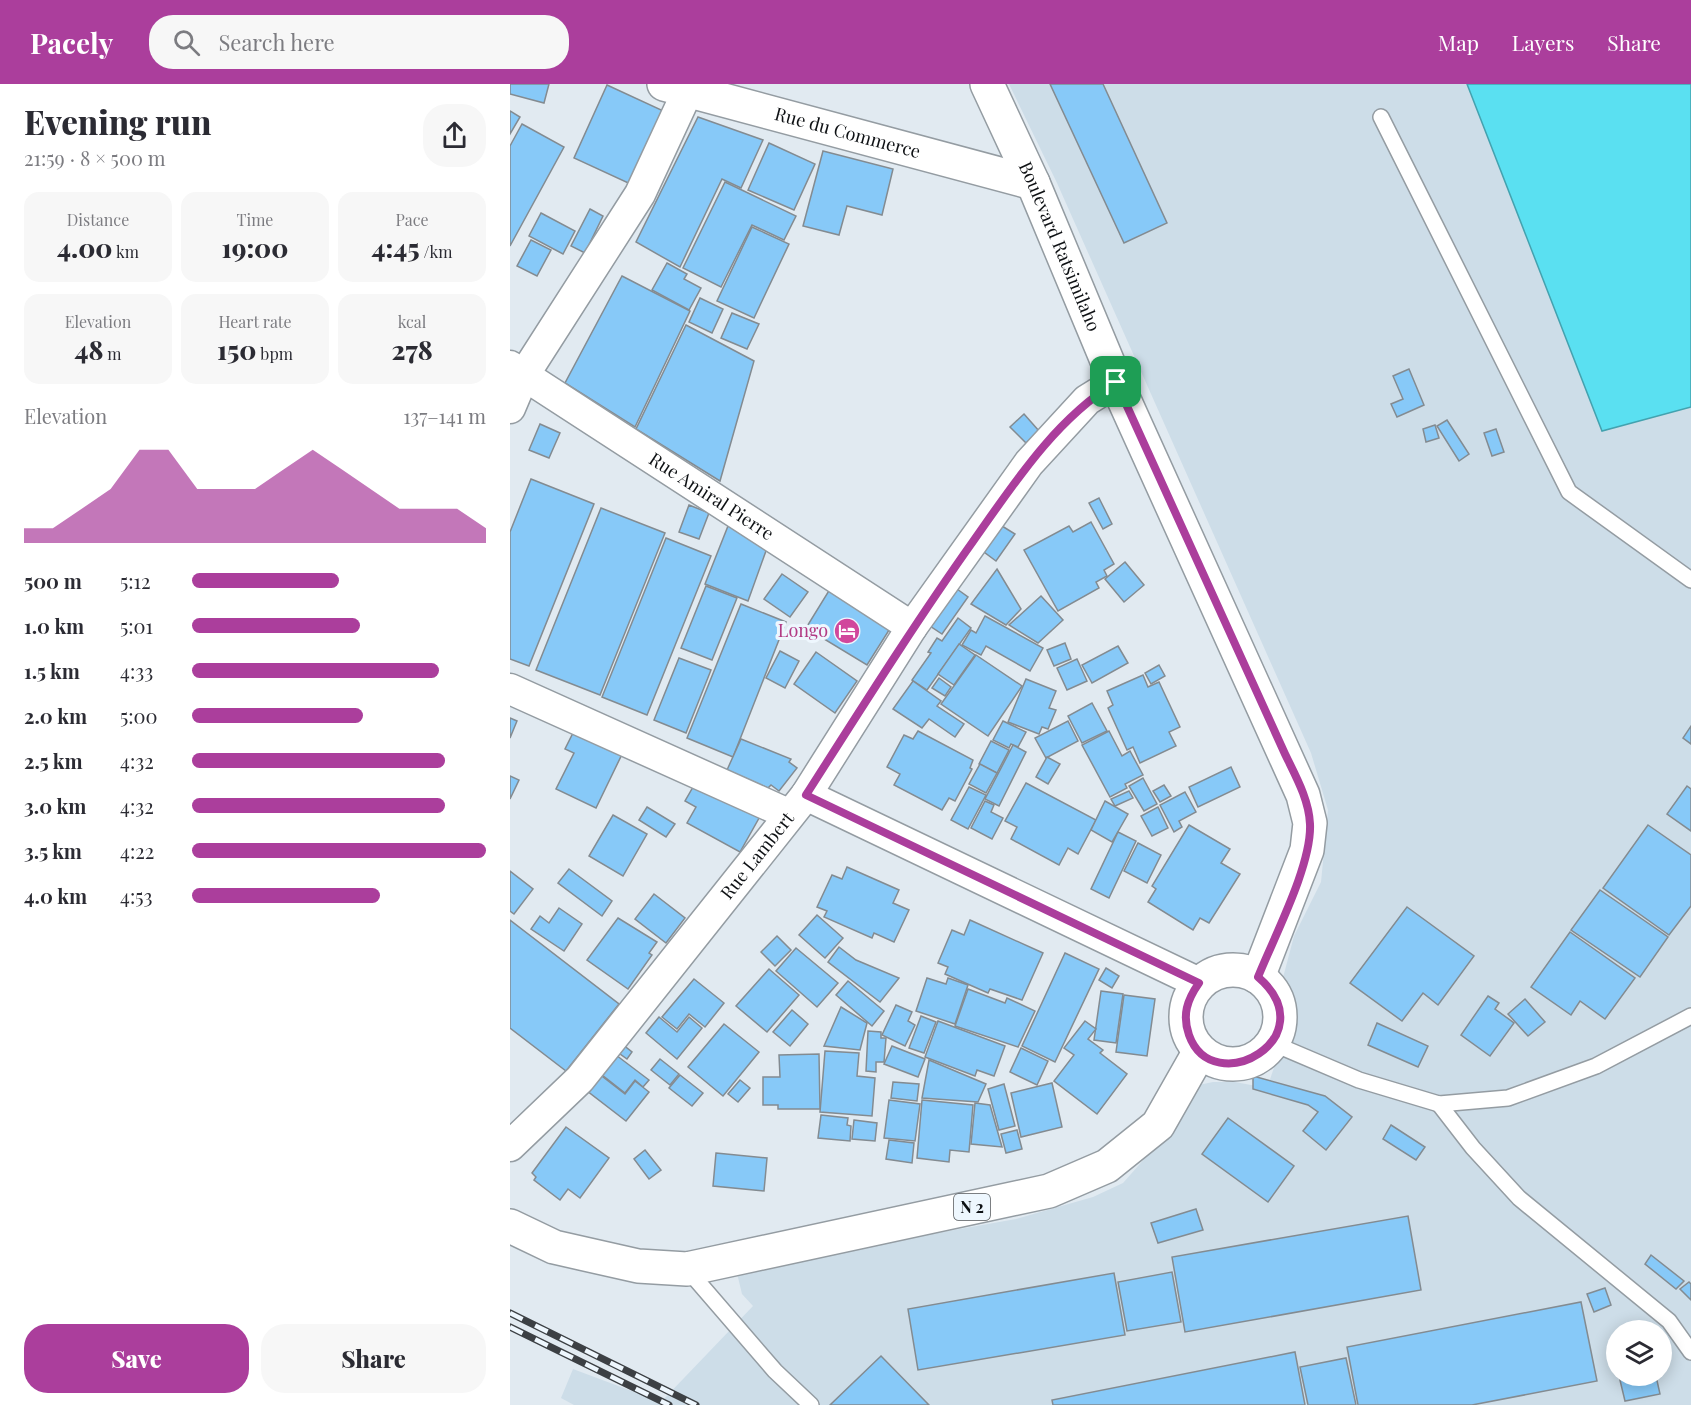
<!DOCTYPE html>
<meta charset="utf-8">
<style>
body{margin:0;font-family:"Playfair Display",serif;background:#f7f7f7;color:#2b2b33;height:100vh;display:flex;flex-direction:column;font-size:22px;white-space:nowrap}
*{box-sizing:border-box;margin:0}
p{font-size:20px;color:#7c7c81}
.icon{flex:none;width:33px;height:33px;fill:none;stroke:currentColor;stroke-width:2;stroke-linecap:round;stroke-linejoin:round}
.map{position:relative;flex:1;overflow:hidden}
.side{display:flex;flex-direction:column;background:#fff;width:510px}
.side>*{flex:none}
.tools{position:absolute;left:1096px;top:1236px;display:grid;gap:12px}
.tools a{display:grid;place-items:center;width:66px;height:66px;border-radius:50%;background:#fff;box-shadow:0 3px 15px #0003;font-size:30px}
.pin{position:absolute;display:grid;place-items:center;width:51px;height:51px;color:#fff;margin:-26px;border-radius:12px;box-shadow:0 3px 9px #0006}
.round{display:grid;place-items:center;flex:none;width:63px;height:63px;border-radius:24px;background:#f7f7f7}
.head{display:flex;align-items:center;justify-content:space-between;height:102px;padding:0 24px}
h1{font-size:33px;font-weight:800;line-height:45px}
.metrics{display:grid;grid-template-columns:repeat(3,1fr);gap:9px;height:102px;padding:6px 24px}
.metrics div{display:grid;align-content:center;border-radius:15px;background:#f7f7f7;text-align:center}
.metrics b{font-size:26px;font-weight:800}
.metrics small{font-size:16px;font-weight:400}
.metrics p{font-size:16px}
.chart{height:168px;padding:12px 24px}
.chart p{display:flex;justify-content:space-between}
.chart svg{width:100%;height:108px;margin-top:6px;fill:#ab3e9c;opacity:.7}
.cta{display:flex;gap:12px;margin-top:auto;padding:12px 24px}
.cta a{flex:1;height:69px;border-radius:24px;background:#ab3e9c;color:#fff;font-size:24px;font-weight:800;line-height:69px;text-align:center}
.cta a+a{background:#f7f7f7;color:#2b2b33}
ul{padding:0 24px;list-style:none;font-size:20px}
li{display:grid;grid-template-columns:96px 72px 1fr;align-items:center;height:45px}
li i{height:15px;border-radius:8px;background:#ab3e9c}
header{display:flex;align-items:center;gap:36px;box-sizing:border-box;height:84px;padding:0 30px;background:#ab3e9c;color:#fff}
header strong{font-size:28px}
nav{display:flex;gap:33px;margin-inline-start:auto;font-size:21px}
.search{width:420px;height:54px;background:#f7f7f7;display:flex;align-items:center;gap:15px;box-sizing:border-box;padding:0 21px;border-radius:24px;color:#7c7c81;font-size:22px}
main{display:flex;flex:1;min-height:0}
.map>svg:first-child{display:block}
.built{fill:#cddde8;fill-rule:evenodd}
.water{fill:#5ae0f1;stroke:#43a2af;stroke-width:1.5}
.building{fill:#87c9f8;stroke:#838b91;stroke-width:1.5}
.lines{fill:none;stroke-linecap:round;stroke-linejoin:round}
.service-casing{stroke:#949ca2;stroke-width:18}
.minor-casing{stroke:#949ca2;stroke-width:33}
.tertiary-casing{stroke:#949ca2;stroke-width:36}
.secondary-casing{stroke:#949ca2;stroke-width:36}
.primary-casing{stroke:#949ca2;stroke-width:36}
.service{stroke:#fff;stroke-width:15}
.minor{stroke:#fff;stroke-width:30}
.tertiary{stroke:#fff;stroke-width:33}
.secondary{stroke:#fff;stroke-width:33}
.primary{stroke:#fff;stroke-width:33}
.rail-casing{stroke:#3c4044;stroke-width:7}
.rail{stroke:#eef7fe;stroke-width:4.5;stroke-dasharray:14;stroke-linecap:butt}
.route-casing{stroke:#fff;stroke-width:12}
.route{stroke:#ab3e9c;stroke-width:8}
.labels{text-anchor:middle;stroke-width:6;stroke-linejoin:round;paint-order:stroke}
.shield{fill:#eef7fe;stroke:#51565a;stroke-width:1.5}
.shield-label{font-size:16px;font-weight:bold;fill:#0e1114}
.street-label{font-size:18px;fill:#0e1114;stroke:#eef7fe}
.hotel-label{font-size:18px;fill:#b23c85;stroke:#eef7fe;text-anchor:end}
</style>
<header>
<strong>Pacely</strong>
<div class="search"><svg class="icon" aria-label="search" viewBox="0 0 24 24"><circle cx="10" cy="10" r="6"/><path d="M15 15l6 6"/></svg>Search here</div>
<nav><a>Map</a><a>Layers</a><a>Share</a></nav>
</header>
<main>
<section class="side">
<div class="head"><div><h1>Evening run</h1><p>21:59 · 8 × 500 m</p></div><a class="round"><svg class="icon" aria-label="share" viewBox="0 0 24 24"><path d="M12 15V3M7 8l5-5 5 5M5 13v7h14v-7"/></svg></a></div>
<div class="metrics">
<div><p>Distance</p><b>4.00<small> km</small></b></div>
<div><p>Time</p><b>19:00</b></div>
<div><p>Pace</p><b>4:45<small> /km</small></b></div>
</div>
<div class="metrics">
<div><p>Elevation</p><b>48<small> m</small></b></div>
<div><p>Heart rate</p><b>150<small> bpm</small></b></div>
<div><p>kcal</p><b>278</b></div>
</div>
<div class="chart"><p><span>Elevation</span>137–141 m</p>
<svg viewBox="0 0 160 44" preserveAspectRatio="none"><path d="M0 44V38L10 38L20 30L30 22L40 6L50 6L60 22L70 22L80 22L90 14L100 6L110 14L120 22L130 30L140 30L150 30L160 38V44z"/></svg>
</div>
<ul>
<li><b>500 m</b>5:12<i style="width:50%"></i></li>
<li><b>1.0 km</b>5:01<i style="width:57%"></i></li>
<li><b>1.5 km</b>4:33<i style="width:84%"></i></li>
<li><b>2.0 km</b>5:00<i style="width:58%"></i></li>
<li><b>2.5 km</b>4:32<i style="width:86%"></i></li>
<li><b>3.0 km</b>4:32<i style="width:86%"></i></li>
<li><b>3.5 km</b>4:22<i style="width:100%"></i></li>
<li><b>4.0 km</b>4:53<i style="width:64%"></i></li>
</ul>
<div class="cta"><a>Save</a><a>Share</a></div>
</section>
<div class="map">
<svg width="1181" height="1321" viewBox="0 0 1181 1321">
<rect width="100%" height="100%" fill="#e1eaf1"/>
<path class="built" d="M499,0H957L1092,347L1181,311V1321H64L51,1314L63,1285L151,1318L243,1222L232,1210L226,1185L506,1135L583,1113L613,1099L644,1064L674,1004L703,998H725L757,1004L784,926L770,905L784,852L811,798L818,726L801,669L547,99ZM1107,1246H1152V1292H1107Z"/>
<path class="water" d="M957,0H1181V323L1092,347Z"/>
<g class="building">
<path d="M0,0H39L34,19L0,10Z"/>
<path d="M540,0H593L657,139L614,159Z"/>
<path d="M97,1L160,30L127,103L64,74Z"/>
<path d="M0,27L10,33L0,50Z"/>
<path d="M188,33L253,56L231,104L212,95L170,183L126,158Z"/>
<path d="M12,40L54,63L0,162V62Z"/>
<path d="M259,59L305,80L284,126L238,106Z"/>
<path d="M313,67L383,85L372,131L337,122L329,151L293,142Z"/>
<path d="M215,98L286,132L274,156L242,141L211,203L173,184Z"/>
<path d="M80,125L93,132L75,169L61,162Z"/>
<path d="M31,129L65,147L53,170L19,152Z"/>
<path d="M242,143L279,160L244,234L207,217Z"/>
<path d="M21,156L41,166L27,192L7,182Z"/>
<path d="M157,179L177,190L174,195L191,204L179,226L142,206Z"/>
<path d="M112,192L180,227L125,343L55,299Z"/>
<path d="M190,214L213,225L202,249L179,238Z"/>
<path d="M222,229L249,240L237,265L211,254Z"/>
<path d="M176,241L244,277L210,397L126,345Z"/>
<path d="M899,285L914,321L887,333L881,320L893,315L883,292Z"/>
<path d="M514,330L529,347L516,359L500,343Z"/>
<path d="M937,336L959,370L949,377L927,342Z"/>
<path d="M30,340L50,349L39,374L19,366Z"/>
<path d="M925,341L929,354L916,358L913,345Z"/>
<path d="M986,345L994,368L982,372L974,349Z"/>
<path d="M21,395L84,420L19,582L0,575V448Z"/>
<path d="M589,414L602,440L593,445L579,419Z"/>
<path d="M179,421L199,429L189,455L169,448Z"/>
<path d="M91,424L155,449L90,611L26,586Z"/>
<path d="M220,437L257,464L238,517L195,500Z"/>
<path d="M581,438L604,480L594,486L597,492L586,498L589,504L548,527L514,466L559,442L563,448Z"/>
<path d="M492,442L505,450L486,477L474,468Z"/>
<path d="M156,454L201,472L137,631L92,613Z"/>
<path d="M615,478L634,501L614,518L595,495Z"/>
<path d="M487,485L511,525L496,541L461,520Z"/>
<path d="M272,490L298,508L280,533L254,515Z"/>
<path d="M196,502L227,514L202,576L171,564Z"/>
<path d="M320,505L381,543L357,581L296,544Z"/>
<path d="M447,505L458,513L432,550L420,542Z"/>
<path d="M531,512L553,536L528,559L499,541Z"/>
<path d="M231,520L276,538L223,673L177,654Z"/>
<path d="M475,532L533,564L520,587L476,562L471,571L452,561L461,546L466,549Z"/>
<path d="M448,534L461,544L417,606L402,596L421,569L418,568L427,554L432,557Z"/>
<path d="M555,559L561,575L544,582L537,566Z"/>
<path d="M449,560L465,571L444,601L428,590Z"/>
<path d="M608,562L618,579L582,599L572,581Z"/>
<path d="M270,567L289,577L275,604L256,594Z"/>
<path d="M306,568L347,597L325,629L284,600Z"/>
<path d="M466,571L512,602L478,652L431,620Z"/>
<path d="M169,574L201,586L176,649L144,636Z"/>
<path d="M567,575L577,597L557,606L547,584Z"/>
<path d="M649,581L655,592L641,600L635,589Z"/>
<path d="M633,591L638,603L649,598L670,643L659,648L666,662L630,679L623,663L617,666L598,624L603,621L597,607Z"/>
<path d="M429,594L441,603L435,612L422,604Z"/>
<path d="M516,595L546,607L539,624L546,626L538,645L532,643L529,650L498,638Z"/>
<path d="M403,597L431,617L427,622L454,640L445,653L419,635L412,644L383,625Z"/>
<path d="M582,619L597,647L572,659L558,632Z"/>
<path d="M0,634L7,637L0,654Z"/>
<path d="M493,637L516,648L508,663L501,660L499,664L483,656Z"/>
<path d="M558,637L568,657L536,674L525,654Z"/>
<path d="M68,639L116,662L86,724L46,705L64,669L55,665Z"/>
<path d="M1181,642V660L1173,654Z"/>
<path d="M408,647L463,676L460,684L462,685L445,717L439,714L432,726L384,701L390,690L377,683L394,651L403,655Z"/>
<path d="M599,647L612,672L620,667L633,691L615,700L617,704L600,713L572,661Z"/>
<path d="M231,655L281,675L279,678L287,684L269,707L261,701L258,704L217,686Z"/>
<path d="M481,657L499,666L487,689L469,680Z"/>
<path d="M503,661L516,668L489,722L475,715Z"/>
<path d="M537,673L550,680L538,700L526,693Z"/>
<path d="M470,680L487,689L476,709L459,700Z"/>
<path d="M721,683L730,703L688,723L679,703Z"/>
<path d="M190,691L253,727L230,768L177,739L186,723L175,717Z"/>
<path d="M0,692L9,696L0,715Z"/>
<path d="M633,694L647,720L634,727L619,702Z"/>
<path d="M516,699L586,736L568,770L558,764L549,781L501,755L507,743L495,737Z"/>
<path d="M654,701L661,712L650,718L643,707Z"/>
<path d="M1177,702L1181,705V747L1157,730Z"/>
<path d="M459,703L476,711L458,745L441,736Z"/>
<path d="M619,707L623,714L605,722L601,715Z"/>
<path d="M675,708L686,728L669,737L672,743L664,748L650,721Z"/>
<path d="M475,717L484,721L481,728L493,734L482,755L461,744Z"/>
<path d="M595,717L618,730L602,758L581,746Z"/>
<path d="M137,723L165,740L156,753L129,736Z"/>
<path d="M648,723L658,744L642,752L631,732Z"/>
<path d="M103,731L137,750L113,792L79,772Z"/>
<path d="M679,741L720,765L711,779L730,790L699,839L690,834L683,846L638,818L646,805L642,802Z"/>
<path d="M1138,741L1181,771V822L1159,851L1093,804Z"/>
<path d="M608,748L626,757L599,814L581,805Z"/>
<path d="M628,759L651,771L637,799L614,787Z"/>
<path d="M337,783L389,806L383,819L399,826L384,858L364,849L362,854L314,833L317,827L307,823L322,791L332,795Z"/>
<path d="M59,785L102,817L92,832L48,799Z"/>
<path d="M0,787L23,805L4,830L0,827Z"/>
<path d="M1090,806L1158,853L1130,893L1061,846Z"/>
<path d="M144,810L175,834L156,859L125,835Z"/>
<path d="M897,823L964,872L928,921L913,909L892,937L840,899Z"/>
<path d="M49,824L72,840L54,867L21,845L30,832L39,839Z"/>
<path d="M307,831L333,854L315,874L289,851Z"/>
<path d="M108,834L147,858L139,869L142,871L118,905L77,876Z"/>
<path d="M0,836L109,920L56,987L0,944Z"/>
<path d="M460,836L533,869L512,916L480,905L478,909L435,890L438,883L428,879L442,846L454,851Z"/>
<path d="M1060,848L1125,894L1095,935L1070,917L1061,931L1021,903Z"/>
<path d="M267,852L281,866L265,882L251,868Z"/>
<path d="M329,863L346,876L389,894L370,918L318,878Z"/>
<path d="M286,864L328,899L307,923L266,887Z"/>
<path d="M555,869L589,885L545,978L512,962Z"/>
<path d="M596,884L609,892L602,904L589,896Z"/>
<path d="M259,885L289,911L257,948L226,922Z"/>
<path d="M417,894L436,900L438,894L458,901L445,940L406,927Z"/>
<path d="M184,895L214,919L195,943L179,930L167,945L152,933Z"/>
<path d="M338,897L374,927L362,942L326,911Z"/>
<path d="M458,905L495,919L497,914L525,927L508,963L445,942Z"/>
<path d="M591,907L613,910L606,959L584,956Z"/>
<path d="M614,911L645,915L637,972L606,968Z"/>
<path d="M978,912L989,919L985,925L1004,939L980,972L951,951Z"/>
<path d="M1015,915L1035,938L1018,952L998,930Z"/>
<path d="M386,921L402,928L398,937L405,941L395,962L372,951Z"/>
<path d="M331,923L357,939L350,966L314,962Z"/>
<path d="M282,926L298,940L280,962L263,948Z"/>
<path d="M411,932L426,938L414,969L399,964Z"/>
<path d="M149,933L167,948L179,933L192,944L167,975L136,949Z"/>
<path d="M428,937L495,962L484,992L467,986L465,992L415,973Z"/>
<path d="M575,937L586,945L578,955L593,966L590,969L617,990L587,1030L544,997L564,971L554,964Z"/>
<path d="M867,939L918,962L908,983L858,961Z"/>
<path d="M214,940L249,968L213,1012L178,983Z"/>
<path d="M358,947L371,948V954H376L374,978H366V988L356,987Z"/>
<path d="M112,960L122,968L117,975L106,967Z"/>
<path d="M382,962L415,975L408,993L374,980Z"/>
<path d="M511,964L538,977L527,1001L500,988Z"/>
<path d="M315,967L349,969L347,992L365,994L362,1032L310,1028Z"/>
<path d="M102,968L139,996L133,1003L125,996L115,1009L87,987Z"/>
<path d="M309,970L310,1025H268V1021H253V993H270L269,971Z"/>
<path d="M150,975L169,990L160,1001L141,986Z"/>
<path d="M419,976L476,1000L468,1018L412,1014Z"/>
<path d="M84,986L115,1010L125,997L139,1008L116,1037L72,1003Z"/>
<path d="M170,991L193,1009L182,1022L159,1004Z"/>
<path d="M743,992L815,1012L842,1033L816,1066L793,1047L808,1028L798,1021L743,1005Z"/>
<path d="M230,996L240,1004L228,1018L218,1010Z"/>
<path d="M383,998L409,1000L407,1017L381,1014Z"/>
<path d="M542,999L552,1043L511,1053L501,1009Z"/>
<path d="M494,1000L505,1042L489,1046L478,1005Z"/>
<path d="M379,1016L410,1020L405,1057L374,1054Z"/>
<path d="M412,1016L463,1021L459,1068L440,1066L439,1078L407,1074Z"/>
<path d="M465,1019L480,1021L492,1063L461,1060Z"/>
<path d="M311,1031L338,1034L337,1041L341,1042L340,1057L308,1054Z"/>
<path d="M718,1034L784,1082L758,1118L692,1070Z"/>
<path d="M344,1036L367,1039L365,1057L342,1055Z"/>
<path d="M881,1041L915,1063L906,1076L873,1055Z"/>
<path d="M56,1043L99,1074L70,1114L58,1105L50,1116L24,1096L26,1093L22,1089Z"/>
<path d="M507,1046L512,1065L496,1069L491,1050Z"/>
<path d="M379,1056L404,1059L402,1079L376,1075Z"/>
<path d="M135,1066L151,1086L139,1095L124,1075Z"/>
<path d="M206,1069L257,1074L254,1107L203,1102Z"/>
<path d="M686,1125L693,1146L648,1159L641,1139Z"/>
<path d="M898,1132L911,1206L675,1248L662,1173Z"/>
<path d="M1141,1171L1174,1197L1166,1205L1135,1180Z"/>
<path d="M662,1188L671,1238L617,1247L608,1198Z"/>
<path d="M604,1189L615,1251L408,1286L398,1225Z"/>
<path d="M1179,1198L1181,1200V1216L1170,1205Z"/>
<path d="M1095,1204L1101,1221L1084,1228L1077,1210Z"/>
<path d="M1071,1218L1087,1297L962,1321H848L837,1263Z"/>
<path d="M785,1268L795,1321H543L542,1316Z"/>
<path d="M371,1272L419,1321H320Z"/>
<path d="M836,1274L846,1321H798L790,1283Z"/>
<path d="M1109,1292H1146L1150,1310L1115,1317Z"/>
</g>
<g class="lines">
<g class="service-casing">
<g id="service">
<path d="M871,33L1059,408L1181,496"/>
<path d="M762,959L849,996L929,1020L998,1014L1086,982L1181,932"/>
<path d="M929,1020L963,1064L1009,1114L1159,1237L1181,1268"/>
<path d="M177,1185L265,1287L301,1321"/>
</g>
</g>
<g class="minor-casing">
<g id="minor">
<path id="s1" d="M0,282L402,543"/>
<path d="M0,324L14,291L130,110L181,0"/>
<path d="M0,605L278,730"/>
<path d="M296,711L689,899"/>
<path id="s2" d="M0,1062L70,995L296,711L402,543L519,379L577,316L606,298"/>
</g>
</g>
<g class="tertiary-casing">
<g id="tertiary">
<path id="s3" d="M154,0L523,99"/>
</g>
</g>
<g class="secondary-casing">
<g id="secondary">
<path id="s4" d="M477,0L523,99L606,298L793,711L800,739L797,766L748,893"/>
</g>
</g>
<g class="primary-casing">
<g id="primary">
<circle cx="723" cy="933" r="47"/>
<path d="M0,1142L44,1163L128,1182L177,1185L539,1107L597,1082L648,1041L690,967"/>
</g>
</g>
<use href="#service" class="service"/>
<use href="#minor" class="minor"/>
<use href="#tertiary" class="tertiary"/>
<use href="#secondary" class="secondary"/>
<use href="#primary" class="primary"/>
<g class="rail-casing">
<g id="rail">
<path d="M0,1229L186,1321"/>
<path d="M0,1243L159,1321"/>
</g>
</g>
<use href="#rail" class="rail"/>
</g>
<g class="lines">
<g class="route-casing">
<path id="route" d="M606,298L775,670C785,691 799,715 800,740C802,781 764,853 748,893C818,953 703,1018 679,951C672,931 677,916 689,899L296,711C351,625 405,539 464,456C505,398 545,336 606,298Z"/>
</g>
<use href="#route" class="route"/>
</g>
<defs>
<g id="hotel-disc" transform="scale(1.35)"><circle r="9.5" fill="#d1479c" stroke="#eef7fe"/><path d="M-6-4.5h1.5V1H6V5H4.5V3h-9V5H-6ZM-4 0a1.8 1.8 0 1 1 3.6 0ZM.5 0V-2.5h3Q6-2.5 6 0Z" fill="#fff"/></g>
</defs>
<g fill-rule="evenodd">
<use href="#hotel-disc" x="337" y="547"/>
</g>
<g class="labels">
<rect class="shield" x="444" y="1110" width="36" height="26" rx="4.5"/>
<g class="shield-label">
<text x="462" y="1129">N 2</text>
</g>
<g class="street-label">
<text dy="6" stroke="none"><textPath href="#s3" startOffset="190">Rue du Commerce</textPath></text>
<text dy="6" stroke="none"><textPath href="#s4" startOffset="178">Boulevard Ratsimilaho</textPath></text>
<text dy="6" stroke="none"><textPath href="#s1" startOffset="240">Rue Amiral Pierre</textPath></text>
<text dy="6" stroke="none"><textPath href="#s2" startOffset="382">Rue Lambert</textPath></text>
</g>
<g class="hotel-label">
<text x="318" y="553">Longo</text>
</g>
</g>
</svg>
<div class="tools">
<a><svg class="icon" aria-label="layers" viewBox="0 0 24 24"><path d="M12 4l9 5-9 5-9-5zM3 14l9 5 9-5"/></svg></a>
</div>
<div class="pin" style="left:606px;top:298px;background:#1e9e55"><svg class="icon" aria-label="arrive" viewBox="0 0 24 24"><path d="M6 21V4h12l-3 4 3 4H6"/></svg></div>
</div>
</main>
